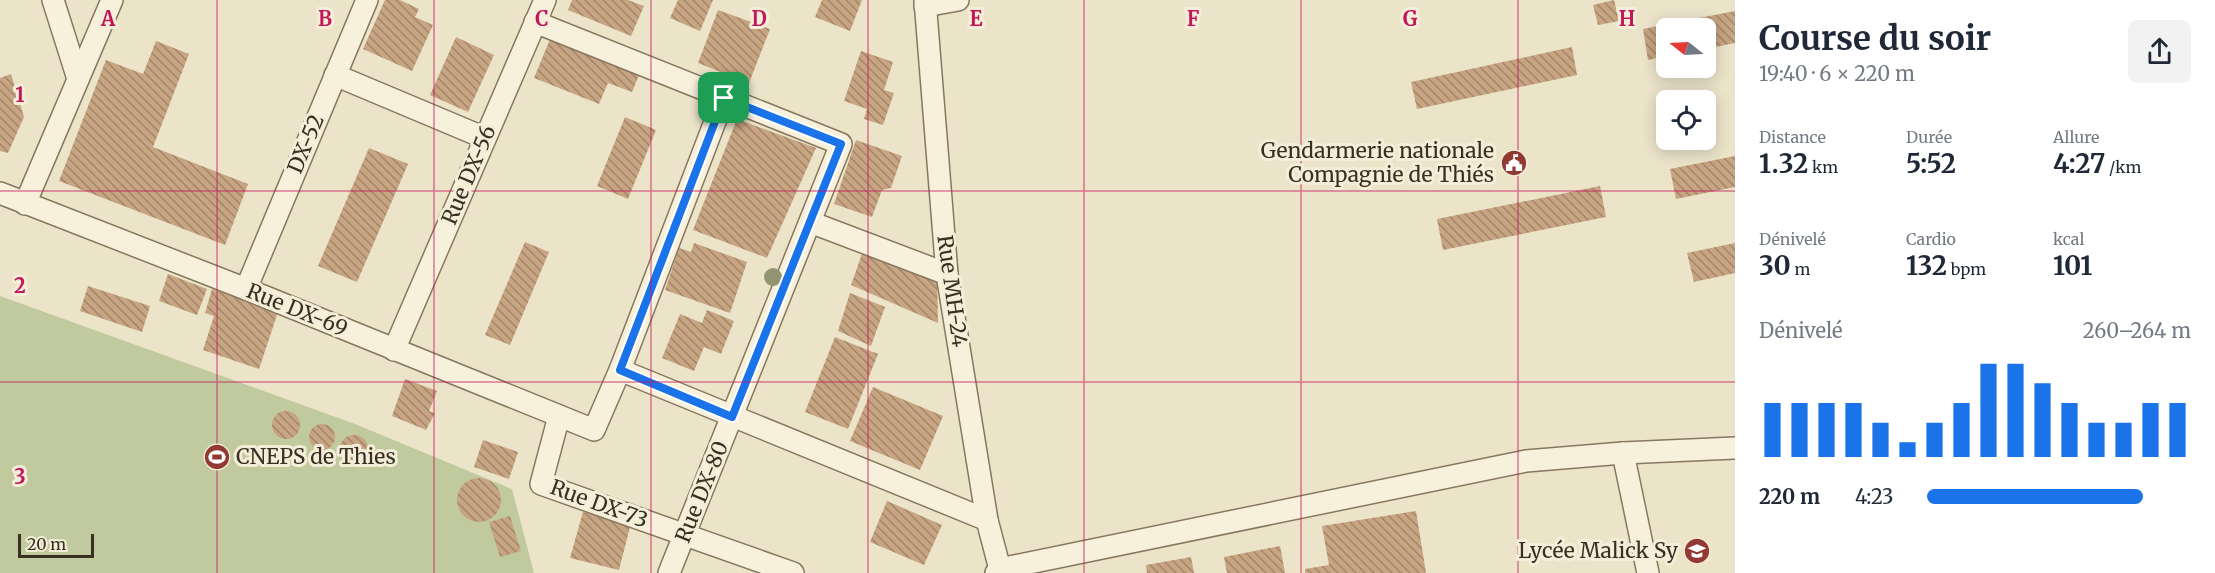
<!DOCTYPE html>
<html lang="fr">
<meta charset="utf-8">
<style>
body{margin:0;font-family:Merriweather,serif;background:#f2f2f3;color:#1f2937;height:100vh;display:flex;flex-direction:column;font-size:22px;white-space:nowrap}
*{box-sizing:border-box;margin:0}
p{font-size:20px;color:#747a83}
.icon{flex:none;width:33px;height:33px;fill:none;stroke:currentColor;stroke-width:2;stroke-linecap:round;stroke-linejoin:round}
.map{position:relative;flex:1;overflow:hidden}
.details{display:flex;flex-direction:column;background:#fff;width:480px}
.details>*{flex:none}
.needle{width:39px;rotate:288deg}
.fabs{position:absolute;left:1656px;top:18px;display:grid;gap:12px}
.fabs a{display:grid;place-items:center;width:60px;height:60px;border-radius:9px;background:#fff;box-shadow:0 3px 15px #0003;font-size:30px}
.scale{position:absolute;left:18px;bottom:15px;width:76px;box-sizing:border-box;padding-left:6px;border:3px solid #392f22;border-top:0;font-size:16px;line-height:21px;white-space:nowrap;color:#392f22;-webkit-text-stroke:4px #f4eed9;paint-order:stroke}
.pin{position:absolute;display:grid;place-items:center;width:51px;height:51px;color:#fff;margin:-26px;border-radius:12px;box-shadow:0 3px 9px #0006}
.round{display:grid;place-items:center;flex:none;width:63px;height:63px;border-radius:9px;background:#f2f2f3}
.summary{display:flex;align-items:center;justify-content:space-between;height:102px;padding:0 24px}
h1{font-size:33px;font-weight:700;line-height:45px}
.stats{display:grid;grid-template-columns:repeat(3,1fr);gap:9px;height:102px;padding:6px 24px}
.stats div{display:grid;align-content:center}
.stats b{font-size:26px;font-weight:700}
.stats small{font-size:16px;font-weight:400}
.stats p{font-size:16px}
.chart{height:168px;padding:12px 24px}
.chart p{display:flex;justify-content:space-between}
.chart svg{width:100%;height:108px;margin-top:6px;stroke:#1a73e8;stroke-width:6}
ul{padding:0 24px;list-style:none;font-size:20px}
li{display:grid;grid-template-columns:96px 72px 1fr;align-items:center;height:45px}
li i{height:15px;border-radius:8px;background:#1a73e8}
main{display:flex;flex:1;min-height:0}
.map>svg:first-child{display:block}
.pitch{fill:#c1ca9e}
.building{fill:url(#building-back-hatch)}
.lines{fill:none;stroke-linecap:round;stroke-linejoin:round}
.street-casing{stroke:#87775f;stroke-width:24}
.street{stroke:#f7f1dc;stroke-width:21}
.tree{fill:#919572}
.route-casing{stroke:#fff;stroke-width:12}
.route{stroke:#1a73e8;stroke-width:8}
.grid{fill:none;stroke:#c2185b;stroke-width:1.5;stroke-opacity:0.55}
.labels{text-anchor:middle;stroke-width:6;stroke-linejoin:round;paint-order:stroke}
.street-label{font-size:21px;fill:#392f22;stroke:#f4eed9}
.poi-label{font-size:21px;fill:#392f22;stroke:#f4eed9;text-anchor:end}
.grid-label{font-size:20px;text-anchor:middle;font-weight:bold;fill:#c2185b;stroke:#f4eed9;stroke-width:6;stroke-linejoin:round;paint-order:stroke}
</style>
<main>
<div class="map">
<svg width="1735" height="573" viewBox="0 0 1735 573">
<defs>
<pattern id="building-back-hatch" width="6" height="6" patternUnits="userSpaceOnUse" patternTransform="scale(1.5)"><rect width="6" height="6" fill="#c7a482"/><path d="M-1 5l2 2M0 0l6 6M5-1l2 2" fill="none" stroke="#a3866a"/></pattern>
</defs>
<rect width="100%" height="100%" fill="#ece4c9"/>
<path class="pitch" d="M0,296L355,424L512,489L534,573H0Z"/>
<g class="building">
<path d="M385,0H400L419,9L415,17L433,25L412,71L363,49Z"/>
<path d="M572,0H628L644,6L631,36L568,10Z"/>
<path d="M678,0H713L700,31L670,18Z"/>
<path d="M822,0H862L850,31L815,17Z"/>
<path d="M1614,0L1619,21L1598,25L1593,5Z"/>
<path d="M718,10L770,29L749,83L698,63Z"/>
<path d="M1735,11V43L1706,49V28H1666V56L1648,60L1643,29Z"/>
<path d="M553,32L642,68L632,92L608,83L599,104L534,78Z"/>
<path d="M456,37L494,55L468,112L430,95Z"/>
<path d="M156,41L189,54L153,147L248,184L225,245L59,181L106,60L143,74Z"/>
<path d="M1572,47L1577,75L1417,109L1411,82Z"/>
<path d="M861,51L893,62L884,90L894,93L883,125L864,119L867,109L844,101Z"/>
<path d="M11,74L24,117L8,153L0,151V78Z"/>
<path d="M625,117L656,130L628,199L597,186Z"/>
<path d="M737,119L816,148L767,258L693,230Z"/>
<path d="M856,140L902,156L891,188L882,190L872,217L834,204Z"/>
<path d="M369,148L408,164L357,282L318,266Z"/>
<path d="M1735,156V187L1676,199L1670,169Z"/>
<path d="M1600,186L1606,217L1443,250L1437,219Z"/>
<path d="M525,242L549,252L510,345L485,335Z"/>
<path d="M694,243L747,262L730,313L665,290L679,248L691,252Z"/>
<path d="M1735,243V273L1694,282L1687,253Z"/>
<path d="M863,251L937,280L938,323L851,285Z"/>
<path d="M168,274L207,289L197,315L159,301Z"/>
<path d="M88,286L150,306L142,332L80,311Z"/>
<path d="M212,289L278,312L259,369L203,350L214,316L205,313Z"/>
<path d="M850,293L885,307L871,346L838,331Z"/>
<path d="M707,310L734,321L721,354L704,347L694,371L662,358L680,314L702,323Z"/>
<path d="M835,337L878,354L848,429L805,412Z"/>
<path d="M405,379L437,391L429,411L435,413L426,430L392,416Z"/>
<path d="M873,387L943,416L920,470L850,441Z"/>
<circle cx="286" cy="425" r="14"/>
<circle cx="322" cy="437" r="13"/>
<circle cx="354" cy="449" r="14"/>
<path d="M483,440L518,452L509,479L474,467Z"/>
<circle cx="479" cy="500" r="22"/>
<path d="M887,501L942,525L924,565L870,542Z"/>
<path d="M1416,511L1426,573H1305V569L1329,565L1322,526Z"/>
<path d="M583,512L631,523L619,570L570,558Z"/>
<path d="M510,516L521,551L500,557L489,522Z"/>
<path d="M1280,546L1285,573H1227L1224,557Z"/>
<path d="M1191,557L1194,573H1147L1146,565Z"/>
</g>
<g class="lines">
<g class="street-casing">
<g id="street">
<path d="M53,0L78,79"/>
<path d="M925,0L947,274L987,520L1001,573"/>
<path d="M925,6L958,0"/>
<path d="M535,22L841,144L669,573"/>
<path d="M335,75L485,138"/>
<path d="M0,193L246,289L594,430L620,370L724,98"/>
<path d="M25,204L112,0"/>
<path d="M810,222L947,274"/>
<path d="M246,289L367,0"/>
<path d="M394,350L545,0"/>
<path d="M620,370L987,520"/>
<path d="M559,416L541,484L793,573"/>
<path d="M1623,453L1648,573"/>
<path d="M996,573L1000,569L1526,461L1623,453L1735,448"/>
</g>
</g>
<use href="#street" class="street"/>
</g>
<circle class="tree" cx="773" cy="277" r="9"/>
<g class="lines">
<g class="route-casing">
<path id="route" d="M724,98L841,144L732,417L620,370Z"/>
</g>
<use href="#route" class="route"/>
</g>
<path class="grid" d="M217,0V573M434,0V573M651,0V573M868,0V573M1084,0V573M1301,0V573M1518,0V573M0,191H1735M0,382H1735"/>
<defs>
<g id="civic-disc" transform="scale(1.35)"><circle r="9.5" fill="#923933" stroke="#f4eed9"/><path d="M-.6-6.5H3V-4.5H.6V-3L4-1V1h2V6H-6V1h2V-1L-.6-3ZM-1.2 2.5V6h2.4V2.5Z" fill="#fff"/></g>
<g id="stadium-disc" transform="scale(1.35)"><circle r="9.5" fill="#923933" stroke="#f4eed9"/><path d="M0-5a6.5 5 0 1 0 0 10a6.5 5 0 1 0 0-10ZM-3.5-1.8h7v3.6h-7Z" fill="#fff"/></g>
<g id="school-disc" transform="scale(1.35)"><circle r="9.5" fill="#923933" stroke="#f4eed9"/><path d="M0-5L7-2L0 1L-7-2ZM-4 1L0 2.5L4 1V4Q0 6-4 4Z" fill="#fff"/></g>
</defs>
<g fill-rule="evenodd">
<use href="#civic-disc" x="1514" y="163"/>
<use href="#stadium-disc" x="217" y="457"/>
<use href="#school-disc" x="1697" y="551"/>
</g>
<g class="labels">
<g class="street-label">
<text transform="translate(306 144) rotate(-67)" y="7">DX-52</text>
<text transform="translate(469 175) rotate(-67)" y="7">Rue DX-56</text>
<text transform="translate(952 291) rotate(82)" y="7">Rue MH-24</text>
<text transform="translate(297 310) rotate(22)" y="7">Rue DX-69</text>
<text transform="translate(702 492) rotate(-68)" y="7">Rue DX-80</text>
<text transform="translate(599 504) rotate(20)" y="7">Rue DX-73</text>
</g>
<g class="poi-label">
<text x="1494" y="158">Gendarmerie nationale<tspan x="1494" dy="24">Compagnie de Thiés</tspan></text>
<text x="236" y="464" text-anchor="start">CNEPS de Thies</text>
<text x="1678" y="558">Lycée Malick Sy</text>
</g>
</g>
<g class="grid-label">
<text x="108" y="26">A</text>
<text x="325" y="26">B</text>
<text x="542" y="26">C</text>
<text x="759" y="26">D</text>
<text x="976" y="26">E</text>
<text x="1193" y="26">F</text>
<text x="1410" y="26">G</text>
<text x="1627" y="26">H</text>
<text x="20" y="102">1</text>
<text x="20" y="293">2</text>
<text x="20" y="484">3</text>
</g>
</svg>
<div class="fabs">
<a><svg class="needle" viewBox="-14 -14 28 28"><path d="M0-13l5 13h-10z" fill="#e53935"/><path d="M0 13l5-13h-10z" fill="#747a83"/></svg></a>
<a><svg class="icon" aria-label="locate" viewBox="0 0 24 24"><circle cx="12" cy="12" r="6"/><path d="M12 2v4M12 18v4M2 12h4M18 12h4"/></svg></a>
</div>
<div class="scale">20 m</div>
<div class="pin" style="left:724px;top:98px;background:#1e9e55"><svg class="icon" aria-label="arrive" viewBox="0 0 24 24"><path d="M6 21V4h12l-3 4 3 4H6"/></svg></div>
</div>
<section class="details">
<div class="summary"><div><h1>Course du soir</h1><p>19:40 · 6 × 220 m</p></div><a class="round"><svg class="icon" aria-label="share" viewBox="0 0 24 24"><path d="M12 15V3M7 8l5-5 5 5M5 13v7h14v-7"/></svg></a></div>
<div class="stats">
<div><p>Distance</p><b>1.32<small> km</small></b></div>
<div><p>Durée</p><b>5:52</b></div>
<div><p>Allure</p><b>4:27<small> /km</small></b></div>
</div>
<div class="stats">
<div><p>Dénivelé</p><b>30<small> m</small></b></div>
<div><p>Cardio</p><b>132<small> bpm</small></b></div>
<div><p>kcal</p><b>101</b></div>
</div>
<div class="chart"><p><span>Dénivelé</span>260–264 m</p>
<svg viewBox="0 0 160 44" preserveAspectRatio="none"><path d="M5 44V22M15 44V22M25 44V22M35 44V22M45 44V30M55 44V38M65 44V30M75 44V22M85 44V6M95 44V6M105 44V14M115 44V22M125 44V30M135 44V30M145 44V22M155 44V22"/></svg>
</div>
<ul>
<li><b>220 m</b>4:23<i style="width:82%"></i></li>
</ul>
</section>
</main>
